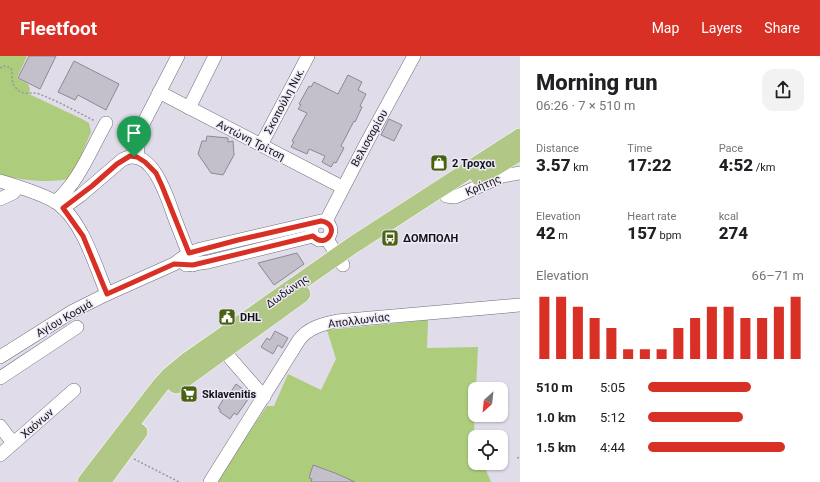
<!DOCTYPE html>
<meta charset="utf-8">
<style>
body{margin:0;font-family:Roboto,sans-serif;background:#f2f2f2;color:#202124;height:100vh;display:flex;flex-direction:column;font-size:15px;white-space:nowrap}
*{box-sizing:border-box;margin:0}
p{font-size:13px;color:#757577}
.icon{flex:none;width:22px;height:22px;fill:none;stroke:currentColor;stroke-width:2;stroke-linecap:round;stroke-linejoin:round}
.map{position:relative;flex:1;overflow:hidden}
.panel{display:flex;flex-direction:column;background:#fff;width:300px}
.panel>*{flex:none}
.needle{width:26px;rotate:207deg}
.controls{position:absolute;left:468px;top:326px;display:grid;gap:8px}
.controls a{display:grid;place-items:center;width:40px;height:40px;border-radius:8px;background:#fff;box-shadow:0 1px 3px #0004;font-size:20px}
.pin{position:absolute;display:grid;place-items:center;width:34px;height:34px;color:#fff;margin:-41px -17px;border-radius:50% 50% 50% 0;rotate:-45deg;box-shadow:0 0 4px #0007}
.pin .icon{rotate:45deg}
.round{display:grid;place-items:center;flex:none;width:42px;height:42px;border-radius:12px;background:#f2f2f2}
.summary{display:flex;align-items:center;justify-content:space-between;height:68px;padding:0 16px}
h1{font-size:22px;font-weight:800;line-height:30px}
.metrics{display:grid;grid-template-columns:repeat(3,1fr);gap:6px;height:68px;padding:4px 16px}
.metrics div{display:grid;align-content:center}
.metrics b{font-size:17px;font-weight:800}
.metrics small{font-size:11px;font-weight:400}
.metrics p{font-size:11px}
.chart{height:112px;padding:8px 16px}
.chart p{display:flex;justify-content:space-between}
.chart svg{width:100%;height:72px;margin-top:4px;stroke:#d93025;stroke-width:6}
ul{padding:0 16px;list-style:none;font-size:13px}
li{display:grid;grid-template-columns:64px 48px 1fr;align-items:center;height:30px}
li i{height:10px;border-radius:5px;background:#d93025}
header{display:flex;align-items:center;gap:24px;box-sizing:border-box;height:56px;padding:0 20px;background:#d93025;color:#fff}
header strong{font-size:19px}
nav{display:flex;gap:22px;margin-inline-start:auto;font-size:14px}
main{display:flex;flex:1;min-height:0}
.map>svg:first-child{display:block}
.green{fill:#adcd7d}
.building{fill:#c3c0cc;stroke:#8c8994}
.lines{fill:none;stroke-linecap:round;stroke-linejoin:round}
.minor-casing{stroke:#6f6c77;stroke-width:14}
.major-casing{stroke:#fff;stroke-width:18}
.path{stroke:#9996a0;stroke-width:1.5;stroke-dasharray:2 2;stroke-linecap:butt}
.minor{stroke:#fff;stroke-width:13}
.major{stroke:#b0c785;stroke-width:17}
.route-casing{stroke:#fff;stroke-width:8}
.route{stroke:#d93025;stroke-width:5}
.labels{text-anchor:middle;stroke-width:3;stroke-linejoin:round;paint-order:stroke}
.street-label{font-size:11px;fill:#141317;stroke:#ede9f6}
.poi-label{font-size:11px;font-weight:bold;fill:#141317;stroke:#ede9f6;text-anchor:start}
</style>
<header>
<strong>Fleetfoot</strong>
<nav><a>Map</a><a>Layers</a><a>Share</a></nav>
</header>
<main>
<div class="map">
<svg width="520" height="426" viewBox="0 0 520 426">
<rect width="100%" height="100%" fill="#e0dce9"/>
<g class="green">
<path d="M0,0H27L17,22L28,28L30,33L29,38L82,63L89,67L91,76L72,122C52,128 20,124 0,119Z"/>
<path d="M428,264L427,292L478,291L476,333H475L474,383L475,387V407H483L491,426H216L267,350H274L288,318L321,334L336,303L327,274Z"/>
</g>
<g class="building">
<path d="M29,0H56L40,33L18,22Z"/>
<path d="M74,5L119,28L106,54L78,39L75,44L58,36Z"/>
<path d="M348,19L362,26L358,34L366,38L360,50L362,51L355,66L354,65L341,90L344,92L336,107L334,106L331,111L322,106L325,100L309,93L307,98L291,91L294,86L292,85L307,57L298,53L301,49L299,48L309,30L311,31L314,26L338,38Z"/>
<path d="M389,63L402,69L394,85L381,79Z"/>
<path d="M207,80L228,82V86L233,85L234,99L223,119L211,117L198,98L202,85H206Z"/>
<path d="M297,197L304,208L274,229L258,207Z"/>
<path d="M275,275L288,282L282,292L278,289L273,298L261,291L267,282L270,284Z"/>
<path d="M236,328L251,339L237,359L234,357L230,363L220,356V353L218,352L224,342L226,343Z"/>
<path d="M313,409L335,417L355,426H311L312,423L309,422Z"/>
</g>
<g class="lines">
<g class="minor-casing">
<g id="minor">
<path d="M159,36L342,131"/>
<path d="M189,52L215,0"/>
<path d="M261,89L308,0"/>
<path d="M137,101L139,81L142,70L178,0"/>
<path d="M0,125C16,130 44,138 57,147C82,164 96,211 107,238"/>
<path d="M446,140L455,141L502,120L520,117"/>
<path d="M0,143L13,137L18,131"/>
<path d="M55,146C79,126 91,93 106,67"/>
<path d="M63,152L81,139L122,104C152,87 168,144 175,163C181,178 187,194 193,209"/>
<path d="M326,165L367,86L414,0"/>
<path d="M327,183L343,209"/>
<path d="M186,209L208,206L313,180"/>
<path d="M224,295L264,341"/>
<path d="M0,301L73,255L107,238L174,208L189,197L201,193L321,165C331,166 334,175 327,183L319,184C310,180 309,172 316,166"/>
<path d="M0,322L77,271"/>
<path d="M0,370L13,387"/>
<path d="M0,399L74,334"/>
<path d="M210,426L299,284C308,272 322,268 337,265L520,249"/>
</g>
</g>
<g class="major-casing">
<g id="major">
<path d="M479,121L520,96"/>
<path d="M176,329L302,238"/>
<path d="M86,426L160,330L170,319L187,305L353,189L520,81"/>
<path d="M102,426L139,376"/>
</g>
</g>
<g class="path">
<path d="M0,12L4,10L11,12C13,19 10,26 16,32C24,41 30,35 39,38C58,45 77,56 95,65"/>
<path d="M517,402L520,401"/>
<path d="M134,403L179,426"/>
</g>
<use href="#minor" class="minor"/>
<use href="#major" class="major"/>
</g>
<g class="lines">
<g class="route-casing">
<path id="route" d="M130,100L137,101L145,106L156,117L162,130L189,197L238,184L321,165C342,168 327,195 313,180L193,209L174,208L107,238L83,180L63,152L92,130L117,108Z"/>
</g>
<use href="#route" class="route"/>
</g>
<defs>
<g id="shop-square" transform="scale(0.9)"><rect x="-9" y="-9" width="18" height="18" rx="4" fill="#486211" stroke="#ede9f6"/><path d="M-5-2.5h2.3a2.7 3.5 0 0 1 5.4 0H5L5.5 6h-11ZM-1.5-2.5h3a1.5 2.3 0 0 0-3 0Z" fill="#fff"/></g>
<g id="bus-square" transform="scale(0.9)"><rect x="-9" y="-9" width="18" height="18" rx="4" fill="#486211" stroke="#ede9f6"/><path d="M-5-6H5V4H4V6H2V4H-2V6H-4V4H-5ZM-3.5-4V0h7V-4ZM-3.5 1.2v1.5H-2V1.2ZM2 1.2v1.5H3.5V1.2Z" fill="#fff"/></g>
<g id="civic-square" transform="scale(0.9)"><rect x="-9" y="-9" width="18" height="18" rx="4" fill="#486211" stroke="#ede9f6"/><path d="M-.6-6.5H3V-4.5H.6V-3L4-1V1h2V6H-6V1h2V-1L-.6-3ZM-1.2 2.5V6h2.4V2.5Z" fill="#fff"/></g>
<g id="supermarket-square" transform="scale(0.9)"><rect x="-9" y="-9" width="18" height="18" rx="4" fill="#486211" stroke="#ede9f6"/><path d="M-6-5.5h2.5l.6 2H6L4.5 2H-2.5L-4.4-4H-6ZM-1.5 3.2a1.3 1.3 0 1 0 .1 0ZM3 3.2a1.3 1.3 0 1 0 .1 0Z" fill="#fff"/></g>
</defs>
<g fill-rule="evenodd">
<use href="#shop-square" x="439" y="107"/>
<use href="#bus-square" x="390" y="182"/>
<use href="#civic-square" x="227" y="261"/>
<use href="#supermarket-square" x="189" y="338"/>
</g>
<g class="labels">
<g class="street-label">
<text transform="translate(284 45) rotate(-62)" y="4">Σκοπούλη Νικ.</text>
<text transform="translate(369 82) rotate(-61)" y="4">Βελισσαρίου</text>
<text transform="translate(251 84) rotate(27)" y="4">Αντώνη Τρίτση</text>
<text transform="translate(483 129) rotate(-23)" y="4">Κρήτης</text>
<text transform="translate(287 235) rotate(-35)" y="4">Δωδώνης</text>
<text transform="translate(64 262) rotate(-30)" y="4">Αγίου Κοσμά</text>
<text transform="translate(359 264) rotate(-7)" y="4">Απολλωνίας</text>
<text transform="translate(37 367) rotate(-41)" y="4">Χαόνων</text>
</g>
<g class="poi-label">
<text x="452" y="111">2 Τροχοι</text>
<text x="403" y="186">ΔΟΜΠΟΛΗ</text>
<text x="240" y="265">DHL</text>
<text x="202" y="342">Sklavenitis</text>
</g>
</g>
</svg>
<div class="controls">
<a><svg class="needle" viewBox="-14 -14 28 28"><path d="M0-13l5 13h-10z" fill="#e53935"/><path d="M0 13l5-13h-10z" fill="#757577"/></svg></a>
<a><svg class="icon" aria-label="locate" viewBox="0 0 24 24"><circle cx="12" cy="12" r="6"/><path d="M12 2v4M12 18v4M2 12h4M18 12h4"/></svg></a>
</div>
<div class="pin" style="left:134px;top:101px;background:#1e9e55"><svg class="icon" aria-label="arrive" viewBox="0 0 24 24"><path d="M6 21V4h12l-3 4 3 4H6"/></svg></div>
</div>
<section class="panel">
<div class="summary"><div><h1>Morning run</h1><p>06:26 · 7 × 510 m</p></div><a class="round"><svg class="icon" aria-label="share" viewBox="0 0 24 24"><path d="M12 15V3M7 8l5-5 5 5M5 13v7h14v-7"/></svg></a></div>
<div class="metrics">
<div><p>Distance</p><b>3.57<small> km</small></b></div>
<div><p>Time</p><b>17:22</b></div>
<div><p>Pace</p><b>4:52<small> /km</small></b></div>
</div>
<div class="metrics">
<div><p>Elevation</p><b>42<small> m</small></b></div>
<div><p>Heart rate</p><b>157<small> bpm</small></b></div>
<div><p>kcal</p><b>274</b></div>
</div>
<div class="chart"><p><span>Elevation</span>66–71 m</p>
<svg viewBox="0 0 160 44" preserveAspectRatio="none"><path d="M5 44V6M15 44V6M25 44V12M35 44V19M45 44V25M55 44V38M65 44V38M75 44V38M85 44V25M95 44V19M105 44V12M115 44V12M125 44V19M135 44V19M145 44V12M155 44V6"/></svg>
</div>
<ul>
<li><b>510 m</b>5:05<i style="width:66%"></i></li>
<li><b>1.0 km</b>5:12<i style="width:61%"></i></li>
<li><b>1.5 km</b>4:44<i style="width:88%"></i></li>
</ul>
</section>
</main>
